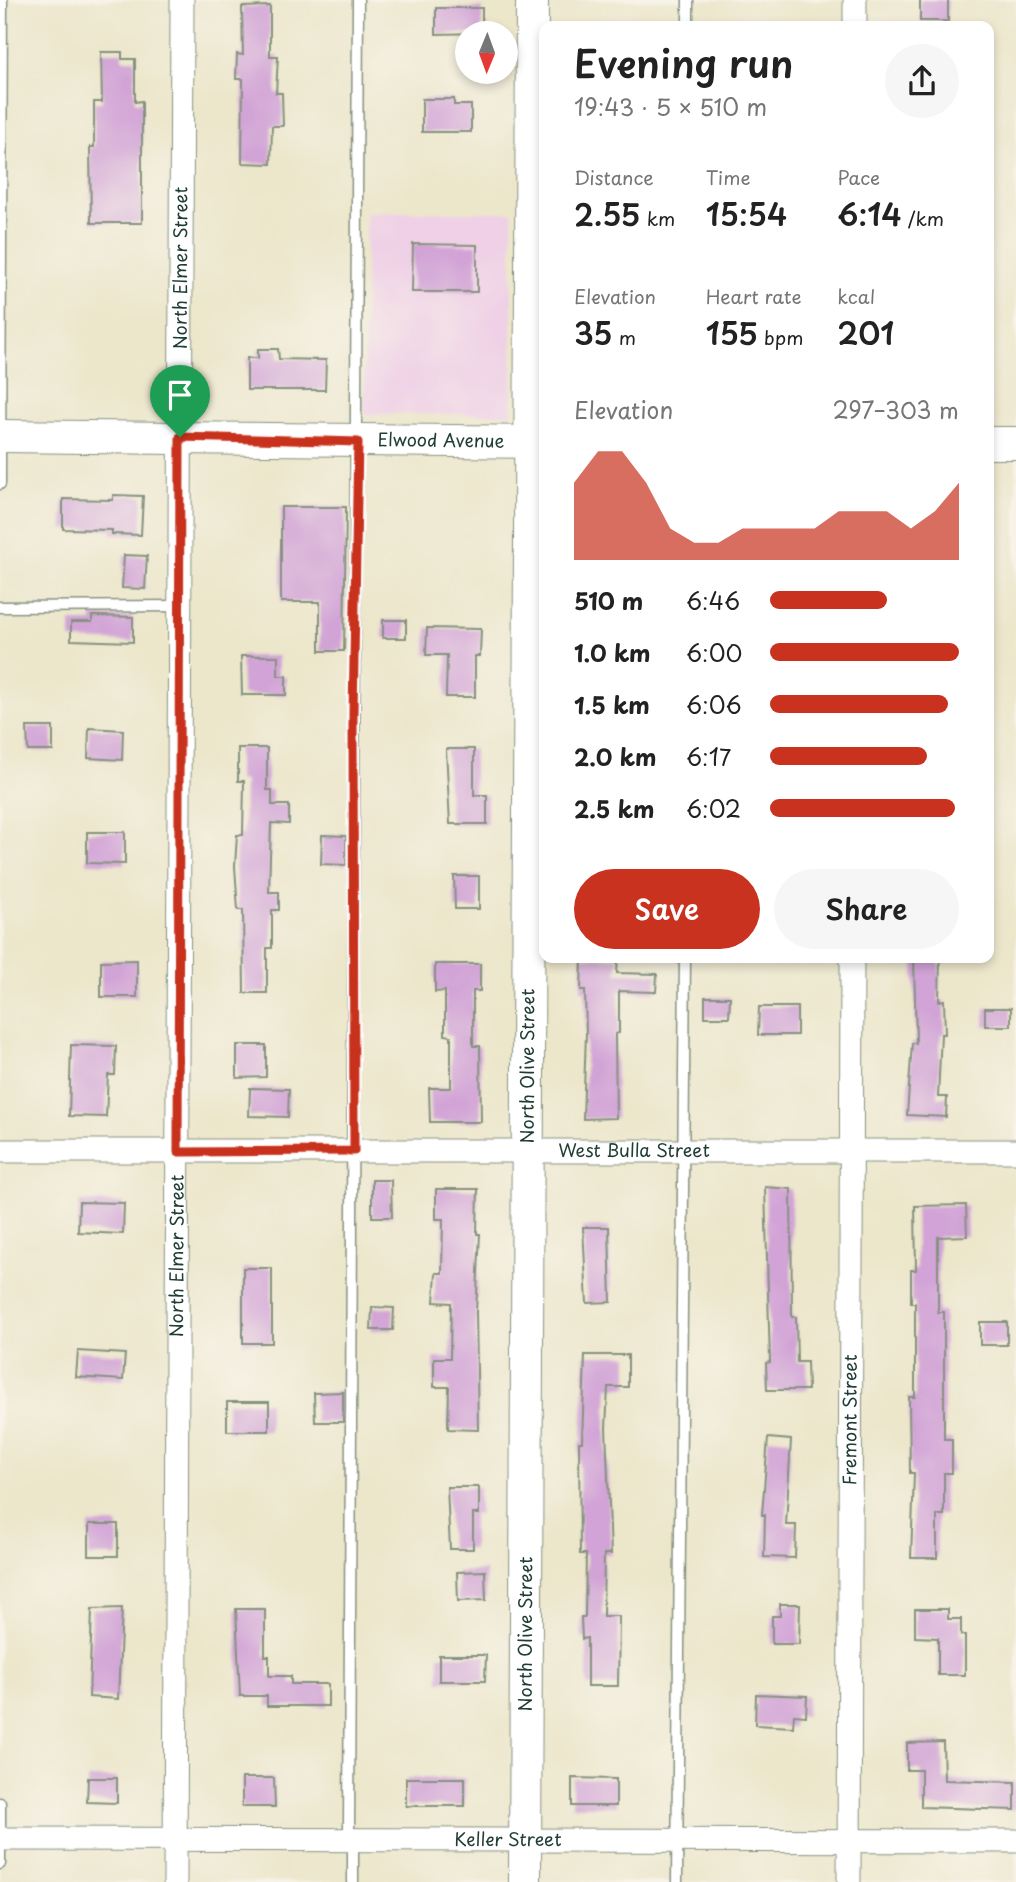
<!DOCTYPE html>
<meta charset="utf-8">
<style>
body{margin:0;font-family:"Playpen Sans",sans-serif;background:#f6f6f6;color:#222;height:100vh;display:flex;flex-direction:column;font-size:26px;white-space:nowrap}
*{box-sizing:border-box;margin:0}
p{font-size:23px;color:#767676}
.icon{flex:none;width:38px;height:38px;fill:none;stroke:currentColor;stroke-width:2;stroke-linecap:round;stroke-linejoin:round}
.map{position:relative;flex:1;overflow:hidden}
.panel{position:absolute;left:539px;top:21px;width:455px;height:942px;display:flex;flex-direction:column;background:#fff;border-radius:14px;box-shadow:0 4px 10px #0003}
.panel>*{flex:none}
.needle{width:46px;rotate:181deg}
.buttons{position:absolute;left:455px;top:21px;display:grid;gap:14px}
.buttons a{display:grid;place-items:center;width:63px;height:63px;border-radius:50%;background:#fff;box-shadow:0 4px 10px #0003;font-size:35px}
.pin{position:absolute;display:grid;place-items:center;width:60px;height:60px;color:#fff;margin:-72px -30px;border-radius:50% 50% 50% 0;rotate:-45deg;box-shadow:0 0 7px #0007}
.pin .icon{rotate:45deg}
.round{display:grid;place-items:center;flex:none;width:74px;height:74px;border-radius:37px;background:#f6f6f6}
.head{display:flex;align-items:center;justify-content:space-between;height:119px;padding:0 35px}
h1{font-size:38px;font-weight:600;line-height:52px}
.figures{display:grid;grid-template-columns:repeat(3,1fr);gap:10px;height:119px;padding:7px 35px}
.figures div{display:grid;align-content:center}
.figures b{font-size:30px;font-weight:600}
.figures small{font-size:19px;font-weight:400}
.figures p{font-size:19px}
.chart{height:196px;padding:14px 35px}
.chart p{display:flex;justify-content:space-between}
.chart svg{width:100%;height:126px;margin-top:7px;fill:#c8321e;opacity:.7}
.action{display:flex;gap:14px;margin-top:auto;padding:14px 35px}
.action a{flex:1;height:80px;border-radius:42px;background:#c8321e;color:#fff;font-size:28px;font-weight:600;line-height:80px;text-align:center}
.action a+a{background:#f6f6f6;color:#222}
ul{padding:0 35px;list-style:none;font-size:23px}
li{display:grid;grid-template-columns:112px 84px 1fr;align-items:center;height:52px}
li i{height:18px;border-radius:9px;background:#c8321e}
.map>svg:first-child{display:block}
.built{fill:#efd0e6}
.building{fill:#d1a3d6}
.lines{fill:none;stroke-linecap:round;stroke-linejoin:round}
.lane-casing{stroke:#869280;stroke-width:13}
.street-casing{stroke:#869280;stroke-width:25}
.secondary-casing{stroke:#869280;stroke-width:34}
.lane{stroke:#fff;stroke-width:10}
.street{stroke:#fff;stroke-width:23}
.secondary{stroke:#fff;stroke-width:32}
.route-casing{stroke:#fff;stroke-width:14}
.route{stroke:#c8321e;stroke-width:9}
.labels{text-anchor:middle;stroke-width:6;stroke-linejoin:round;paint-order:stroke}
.street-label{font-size:18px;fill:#1f3d34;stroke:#f7f3e8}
</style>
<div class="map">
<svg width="1016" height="1882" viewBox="0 0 1016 1882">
<rect width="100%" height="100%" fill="#f7f3e8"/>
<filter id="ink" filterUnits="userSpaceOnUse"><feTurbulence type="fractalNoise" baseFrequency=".0143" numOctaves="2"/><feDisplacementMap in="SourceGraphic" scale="14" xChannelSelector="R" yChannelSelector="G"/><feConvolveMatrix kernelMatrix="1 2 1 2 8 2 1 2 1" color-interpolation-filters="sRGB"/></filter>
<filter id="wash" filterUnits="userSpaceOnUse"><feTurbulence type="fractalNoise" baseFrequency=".00686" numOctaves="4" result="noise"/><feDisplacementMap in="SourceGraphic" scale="28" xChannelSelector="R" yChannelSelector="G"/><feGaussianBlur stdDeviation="1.57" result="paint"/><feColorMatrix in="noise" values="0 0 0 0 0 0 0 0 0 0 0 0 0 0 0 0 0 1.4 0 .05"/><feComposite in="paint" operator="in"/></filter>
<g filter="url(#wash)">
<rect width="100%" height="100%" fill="#ece6cb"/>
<path class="built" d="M366,212H512V414H364Z"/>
<g id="blocks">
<g class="building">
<rect x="920" y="0" width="28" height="21"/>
<path d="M270,6V56H278L276,93H282L283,126H272L271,164L242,163L243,79H236L237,54L243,55L242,7Z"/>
<path d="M436,8H482V33L436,34Z"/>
<path d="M101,52H122V59H135V102L142,101V223H91L90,147H94V102H102Z"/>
<path d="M422,99H454V105H471V132H422Z"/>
<path d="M413,244L477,245V292H412Z"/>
<path d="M258,349H278L279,359L326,360L325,390H247V358H258Z"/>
<path d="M113,495L143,496L141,535L112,534V530L63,529V499L113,500Z"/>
<path d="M281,507H346L344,651H320V602H281Z"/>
<path d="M124,555L147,556L145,589L122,588Z"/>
<path d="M92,616L133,617V642L71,640V622H92Z"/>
<rect x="383" y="620" width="23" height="18"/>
<path d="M427,628L481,629L480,656H475V697H446L447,655H426Z"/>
<path d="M241,656H278V676H286V695H242Z"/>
<path d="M27,727H53V751H28Z"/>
<path d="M89,728L123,730L122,760L88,758Z"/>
<path d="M238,748H267V790H272V805H289V824L271,823L269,892H279V910H272V948H267V993H244L243,910H238L235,866L237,835H243L244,781H238Z"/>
<path d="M446,749H474V795H487V824H450Z"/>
<path d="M87,832H125V864L87,863Z"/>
<path d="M322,835L346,836V865L321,864Z"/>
<path d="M454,876H479V909H455Z"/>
<path d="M582,957L618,958L617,973L657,974L656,992L619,991V1033L615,1034L616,1118L583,1119L586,1034L585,990H581Z"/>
<path d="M914,957L940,958L939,1001L944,1000L945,1034H941L938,1097H947L946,1117L907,1115L912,1043H916Z"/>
<path d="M137,960V997H101V961Z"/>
<path d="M435,964H480V991H473V1046H480L481,1122H430L429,1088H451V1036L445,1035V991L435,992Z"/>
<path d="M705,997H730L729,1017H705Z"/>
<path d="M759,1007H797V1035H758Z"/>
<rect x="985" y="1008" width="26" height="18"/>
<path d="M71,1045L116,1046L115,1075H108L106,1117L69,1116Z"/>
<path d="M237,1045H266V1077L237,1078Z"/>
<path d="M250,1088L289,1089L288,1117L249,1116Z"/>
<path d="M372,1180H391L392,1217H372Z"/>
<path d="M765,1187L791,1189L792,1317H796L797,1362H807L808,1390H767L766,1363L770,1362Z"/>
<path d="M436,1189H478L477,1234H480L476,1312L478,1430L448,1429L449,1387H434V1358H450L451,1303L434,1302L436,1273H442L443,1219H436Z"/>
<path d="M79,1202L124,1203L123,1234L78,1232Z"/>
<path d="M966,1205L967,1236L938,1237V1312H944V1439H952V1473H944V1515H937V1558H911L914,1473H910L909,1397H915V1303H911V1270H916L915,1206Z"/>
<path d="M583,1227H609L611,1302L587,1303Z"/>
<rect x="243" y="1268" width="29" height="75"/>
<path d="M372,1307L394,1308L393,1330H371Z"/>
<rect x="980" y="1322" width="27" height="23"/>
<path d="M78,1351L125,1354L123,1380L76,1377Z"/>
<path d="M585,1355H628V1387H608L606,1428L611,1554H604L603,1616H619L618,1686H587V1638L582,1639L581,1617H585L586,1554H580L579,1442H582Z"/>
<path d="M343,1392V1422H315L314,1393Z"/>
<rect x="227" y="1402" width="42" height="29"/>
<path d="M768,1438L791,1440L786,1525H796L795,1558L764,1557L765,1515H762Z"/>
<path d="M447,1487H479V1514H473V1549H450Z"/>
<rect x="89" y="1524" width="29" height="32"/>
<path d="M485,1571L486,1600L458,1601L457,1572Z"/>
<path d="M780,1604H800L799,1644H772V1616H780Z"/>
<path d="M122,1608L118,1699L89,1697L92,1609Z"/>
<path d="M236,1609H265V1656H269V1676H291V1684H328V1706H267V1696H240Z"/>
<path d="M915,1609H948V1619H961V1635H965V1675H938V1638L915,1637Z"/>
<path d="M439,1655H486L485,1681H439Z"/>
<path d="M756,1694L807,1696L806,1716L794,1715L793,1727L755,1725Z"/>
<path d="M943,1742L944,1780L1015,1782V1810L921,1807V1770H907V1743Z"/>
<path d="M88,1778H117V1803L87,1802Z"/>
<path d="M242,1778H274L275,1807H242Z"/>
<rect x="406" y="1778" width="59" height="28"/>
<path d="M572,1778L616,1779V1806H572Z"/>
</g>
</g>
</g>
<g filter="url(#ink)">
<use href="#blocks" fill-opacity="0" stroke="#869280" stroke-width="2"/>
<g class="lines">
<g class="lane-casing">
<g id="lane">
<path d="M688,26V0"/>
<path d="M0,484L2,0"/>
<path d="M0,607L180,606"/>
<path d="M0,1803V1864"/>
<path d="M353,1882V1844L349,1830L358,0"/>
<path d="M677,1882L685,957"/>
</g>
</g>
<g class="street-casing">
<g id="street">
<path d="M855,26V0"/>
<path id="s1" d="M0,1151H1016"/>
<path id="s2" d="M0,1839L1016,1841"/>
<path id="s3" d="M175,1882L182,0"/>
<path id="s4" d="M849,1882L852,957"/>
</g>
</g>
<g class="secondary-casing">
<g id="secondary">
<path id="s5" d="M0,436L544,442"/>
<path d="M989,443H1016"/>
<path id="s6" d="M525,1882L532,0"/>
</g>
</g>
<use href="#lane" class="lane"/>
<use href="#street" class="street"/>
<use href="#secondary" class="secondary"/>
</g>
</g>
<g class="lines" filter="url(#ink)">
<g class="route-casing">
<path id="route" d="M180,437L358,442L353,713L354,1151L178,1152Z"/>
</g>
<use href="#route" class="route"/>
</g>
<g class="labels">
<g class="street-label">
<text dy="6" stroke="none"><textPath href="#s3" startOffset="1614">North Elmer Street</textPath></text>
<text dy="6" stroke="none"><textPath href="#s5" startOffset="441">Elwood Avenue</textPath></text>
<text dy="6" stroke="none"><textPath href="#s6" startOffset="816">North Olive Street</textPath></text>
<text dy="6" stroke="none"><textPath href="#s1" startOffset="634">West Bulla Street</textPath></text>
<text dy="6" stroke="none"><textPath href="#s3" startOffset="626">North Elmer Street</textPath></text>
<text dy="6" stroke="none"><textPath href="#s4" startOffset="462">Fremont Street</textPath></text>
<text dy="6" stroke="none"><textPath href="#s6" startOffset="248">North Olive Street</textPath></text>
<text dy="6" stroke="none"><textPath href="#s2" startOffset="508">Keller Street</textPath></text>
</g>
</g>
</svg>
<div class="buttons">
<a><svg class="needle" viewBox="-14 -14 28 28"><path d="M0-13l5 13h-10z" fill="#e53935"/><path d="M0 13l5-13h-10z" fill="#767676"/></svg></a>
</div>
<div class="pin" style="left:180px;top:437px;background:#1e9e55"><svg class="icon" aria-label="arrive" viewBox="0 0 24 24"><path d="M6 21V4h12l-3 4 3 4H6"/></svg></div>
<section class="panel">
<div class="head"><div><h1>Evening run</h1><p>19:43 · 5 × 510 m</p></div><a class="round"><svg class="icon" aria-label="share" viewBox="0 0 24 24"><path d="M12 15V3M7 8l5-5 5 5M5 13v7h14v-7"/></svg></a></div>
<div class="figures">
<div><p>Distance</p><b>2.55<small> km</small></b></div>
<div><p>Time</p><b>15:54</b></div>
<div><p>Pace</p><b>6:14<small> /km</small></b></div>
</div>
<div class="figures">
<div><p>Elevation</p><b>35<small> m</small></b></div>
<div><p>Heart rate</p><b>155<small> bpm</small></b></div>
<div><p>kcal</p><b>201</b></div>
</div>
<div class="chart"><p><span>Elevation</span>297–303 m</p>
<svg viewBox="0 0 160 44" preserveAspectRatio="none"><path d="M0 44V17L10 6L20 6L30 17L40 33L50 38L60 38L70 33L80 33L90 33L100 33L110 27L120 27L130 27L140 33L150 27L160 17V44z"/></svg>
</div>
<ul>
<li><b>510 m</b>6:46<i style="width:62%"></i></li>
<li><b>1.0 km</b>6:00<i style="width:100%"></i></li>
<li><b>1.5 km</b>6:06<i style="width:94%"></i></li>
<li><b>2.0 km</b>6:17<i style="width:83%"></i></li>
<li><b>2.5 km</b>6:02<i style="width:98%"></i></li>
</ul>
<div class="action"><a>Save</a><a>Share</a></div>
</section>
</div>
